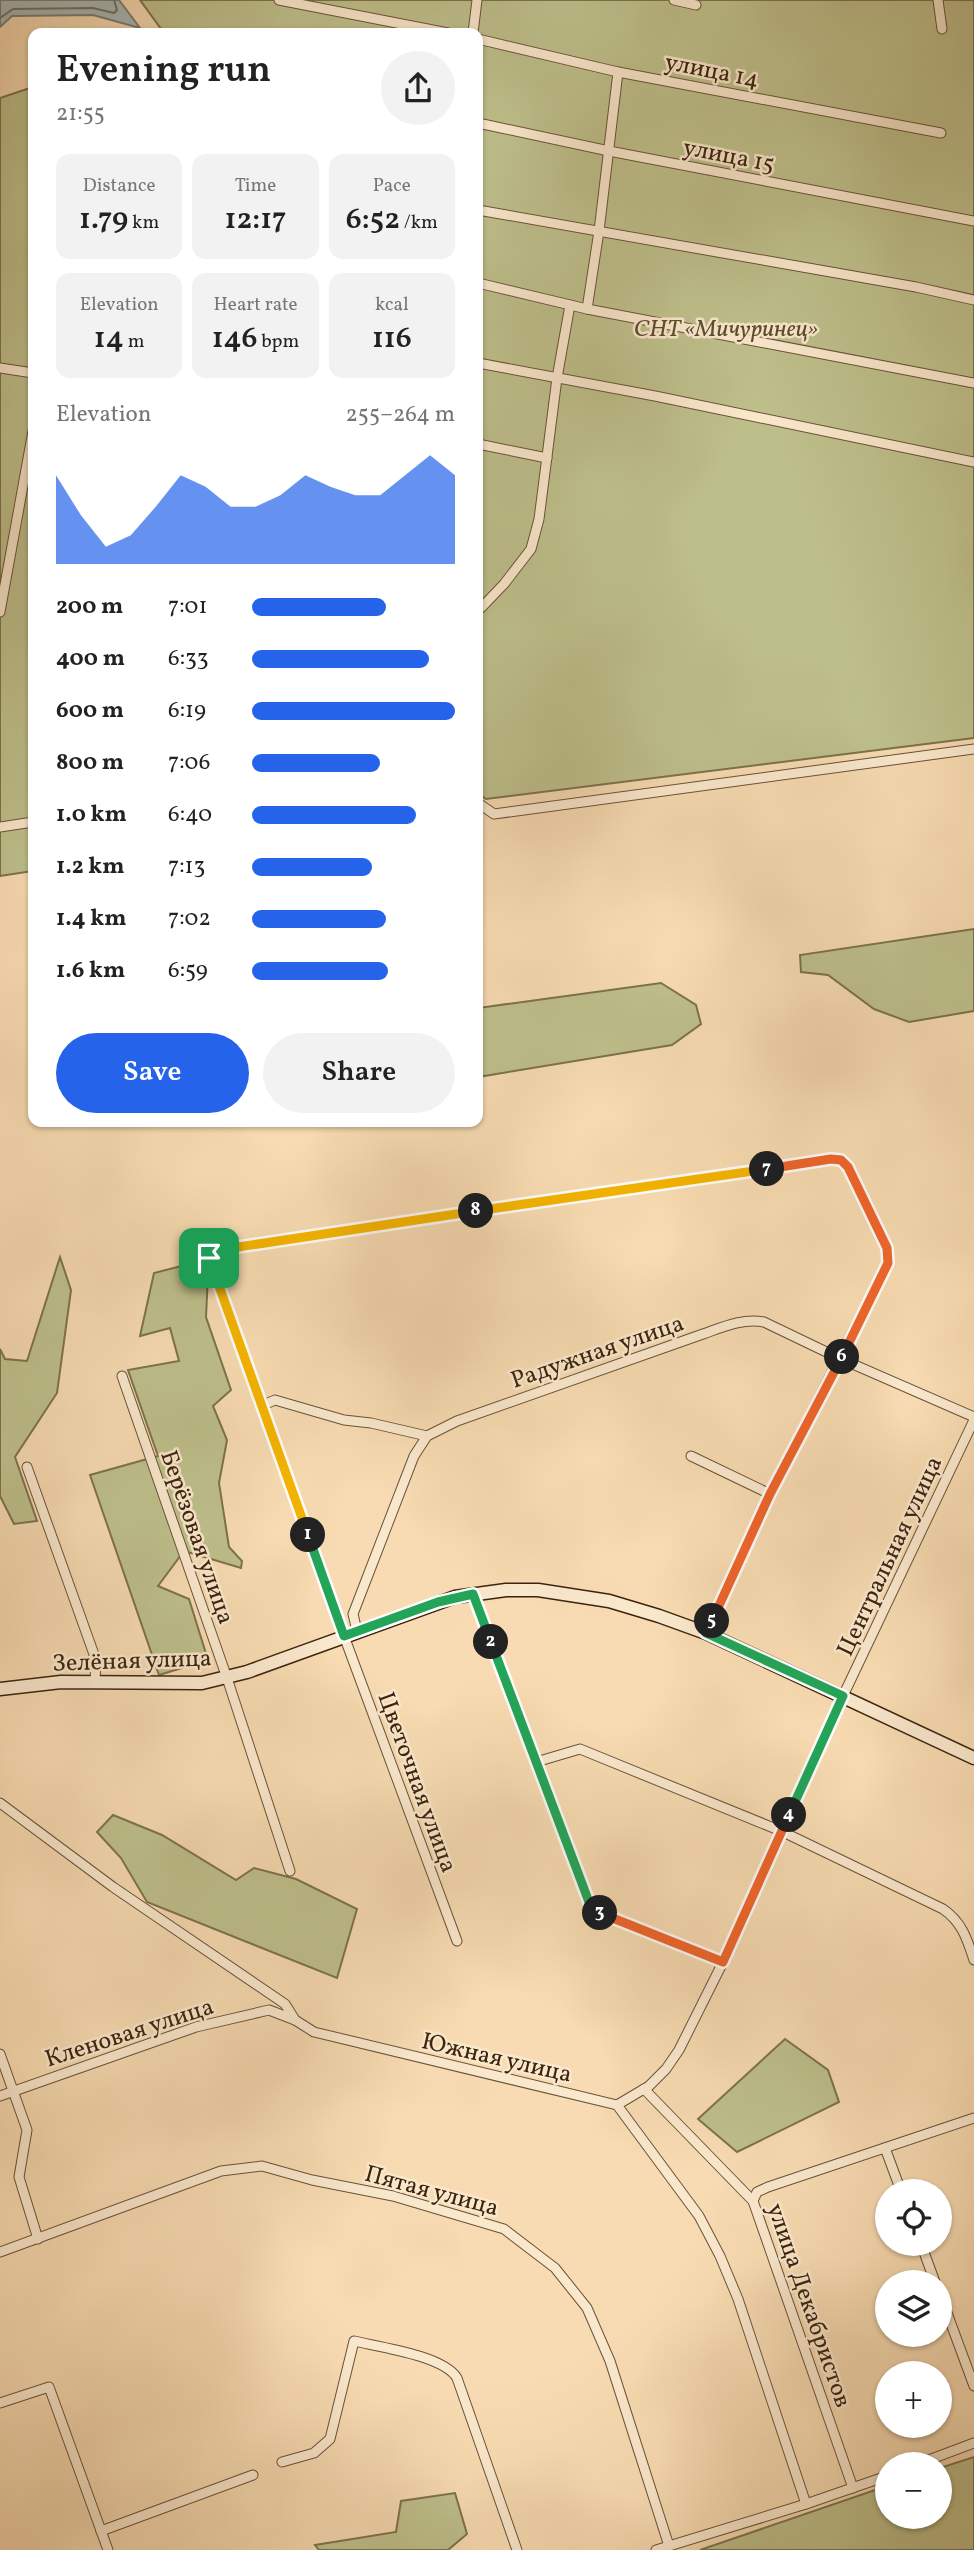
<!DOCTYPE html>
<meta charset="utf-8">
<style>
body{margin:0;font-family:Vollkorn,serif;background:#f2f2f2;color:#222;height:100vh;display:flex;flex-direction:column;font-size:26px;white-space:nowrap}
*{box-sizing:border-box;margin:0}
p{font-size:23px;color:#767676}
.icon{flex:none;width:38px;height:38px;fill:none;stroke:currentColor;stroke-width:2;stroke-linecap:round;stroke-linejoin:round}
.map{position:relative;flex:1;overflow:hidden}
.drawer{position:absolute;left:28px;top:28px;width:455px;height:1099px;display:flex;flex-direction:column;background:#fff;border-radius:14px;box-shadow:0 2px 5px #0004}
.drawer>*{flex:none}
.fabs{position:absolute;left:875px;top:2179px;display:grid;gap:14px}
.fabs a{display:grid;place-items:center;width:77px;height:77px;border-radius:50%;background:#fff;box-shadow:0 2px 5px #0004;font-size:35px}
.pin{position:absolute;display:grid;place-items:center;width:60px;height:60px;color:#fff;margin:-30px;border-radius:14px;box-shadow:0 4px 10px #0006}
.km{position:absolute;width:35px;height:35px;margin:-18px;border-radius:50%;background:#222;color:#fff;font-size:19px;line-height:35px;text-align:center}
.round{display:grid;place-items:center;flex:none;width:74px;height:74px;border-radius:37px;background:#f2f2f2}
.summary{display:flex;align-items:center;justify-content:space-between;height:119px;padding:0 28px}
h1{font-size:38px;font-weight:600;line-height:52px}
.metrics{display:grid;grid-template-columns:repeat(3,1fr);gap:10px;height:119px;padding:7px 28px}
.metrics div{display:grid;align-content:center;border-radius:14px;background:#f2f2f2;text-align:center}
.metrics b{font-size:30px;font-weight:600}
.metrics small{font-size:19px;font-weight:400}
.metrics p{font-size:19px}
.chart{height:196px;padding:14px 28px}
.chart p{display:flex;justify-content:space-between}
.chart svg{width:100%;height:126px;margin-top:7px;fill:#2563eb;opacity:.7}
.primary-button{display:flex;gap:14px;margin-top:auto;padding:14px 28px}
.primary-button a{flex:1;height:80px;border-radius:42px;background:#2563eb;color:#fff;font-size:28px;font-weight:600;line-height:80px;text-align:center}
.primary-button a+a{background:#f2f2f2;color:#222}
ul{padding:0 28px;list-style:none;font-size:23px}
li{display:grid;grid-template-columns:112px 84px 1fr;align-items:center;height:52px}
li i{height:18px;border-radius:9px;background:#2563eb}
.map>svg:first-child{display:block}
.green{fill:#bec08c;stroke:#7c724d;stroke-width:2}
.water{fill:#a5b8b9;stroke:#7b7d75;stroke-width:2}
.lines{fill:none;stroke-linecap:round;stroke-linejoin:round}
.shore{stroke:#706e64;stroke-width:2}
.street-casing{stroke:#6a5237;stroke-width:11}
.secondary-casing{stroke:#3b240e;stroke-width:15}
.street{stroke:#fae8cd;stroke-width:9}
.secondary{stroke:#fae8cd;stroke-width:12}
.split-1-casing{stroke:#fff;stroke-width:14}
.split-2-casing{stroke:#fff;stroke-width:14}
.split-3-casing{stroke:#fff;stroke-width:14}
.split-4-casing{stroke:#fff;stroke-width:14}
.split-5-casing{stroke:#fff;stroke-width:14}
.split-6-casing{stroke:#fff;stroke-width:14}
.split-7-casing{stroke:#fff;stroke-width:14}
.split-8-casing{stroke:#fff;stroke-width:14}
.split-9-casing{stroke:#fff;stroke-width:14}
.split-1{stroke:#f5b400;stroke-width:9}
.split-2{stroke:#22a559;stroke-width:9}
.split-3{stroke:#22a559;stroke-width:9}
.split-4{stroke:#f0652b;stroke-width:9}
.split-5{stroke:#22a559;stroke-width:9}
.split-6{stroke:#f0652b;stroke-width:9}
.split-7{stroke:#f0652b;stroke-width:9}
.split-8{stroke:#f5b400;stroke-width:9}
.split-9{stroke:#f5b400;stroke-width:9}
.labels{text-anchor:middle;stroke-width:5;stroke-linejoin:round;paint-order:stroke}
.street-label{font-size:24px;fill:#3b240e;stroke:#fae8cd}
.park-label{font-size:24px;font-style:italic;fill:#5c4b2e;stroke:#fae8cd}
</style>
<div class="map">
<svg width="974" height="2550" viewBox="0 0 974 2550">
<rect width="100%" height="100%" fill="#f8dbb2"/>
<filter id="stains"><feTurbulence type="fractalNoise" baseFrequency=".00286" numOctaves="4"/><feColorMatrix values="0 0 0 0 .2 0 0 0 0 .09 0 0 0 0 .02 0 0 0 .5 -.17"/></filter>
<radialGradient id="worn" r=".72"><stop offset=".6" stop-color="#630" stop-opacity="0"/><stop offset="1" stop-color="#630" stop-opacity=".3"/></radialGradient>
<g class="green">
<path d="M140,0H974V738L486,799L478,793V33H164Z"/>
<path d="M33,87V871L0,876V98Z"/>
<path d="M974,929V1011L909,1022L874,1009L828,975L801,972L800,955Z"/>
<path d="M661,983L696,1005L701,1024L672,1045L478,1077V1008Z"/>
<path d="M60,1257L71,1290L57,1393L15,1457L37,1521L14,1524L0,1496V1349L5,1359L27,1361Z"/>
<path d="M193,1263L208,1275L206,1317L231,1390L213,1406L227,1440L219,1483L229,1547L242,1561L241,1568L184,1551L158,1586L189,1599L208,1660L159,1675L90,1475L158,1456L128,1370L179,1361L170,1328L140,1336L154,1273Z"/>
<path d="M113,1815L162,1835L236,1880L254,1868L296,1879L357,1909L337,1978L147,1902L121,1858L97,1832Z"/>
<path d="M785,2039L828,2070L839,2102L737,2152L698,2119Z"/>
<path d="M974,2457V2550H700L887,2486V2516H940V2468Z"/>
<path d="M455,2493L467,2534L448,2550H319L315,2545L396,2532L401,2501Z"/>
</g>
<path class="water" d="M0,0H119L140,28L93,15L12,16L0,27Z"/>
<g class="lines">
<path class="shore" d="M0,18L13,9L93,8L114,13L117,10L114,0"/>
<g class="street-casing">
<g id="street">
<path d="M279,0L448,33"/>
<path d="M674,0L696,5"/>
<path d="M938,0L942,29"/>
<path d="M473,33L477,0"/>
<path d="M478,39L618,72L941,133"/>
<path d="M478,123L609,151L974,221"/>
<path d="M478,210L916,287L974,300"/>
<path d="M478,283L587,309L974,383"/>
<path d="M587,309L599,231L618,72"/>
<path d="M478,363L655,396L974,462"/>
<path d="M0,368L33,373"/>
<path d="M478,444L547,458"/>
<path d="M478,608H481L504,584L531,549L539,519L557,378L570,305"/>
<path d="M0,612L33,431"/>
<path d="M478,803L494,814L974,749"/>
<path d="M0,827L33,822"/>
<path d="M122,1376L227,1678L290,1871"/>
<path d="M263,1405L275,1400L344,1420L371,1423L427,1436"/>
<path d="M691,1456L770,1494"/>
<path d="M27,1467L96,1660L95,1682"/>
<path d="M473,1594L592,1910L723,1962"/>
<path d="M357,1631L353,1614L414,1456L427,1436L457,1421L703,1334C723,1327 743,1318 764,1322L841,1359L974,1417"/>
<path d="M536,1762L580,1749L781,1831L943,1909C962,1922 967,1939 974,1960"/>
<path d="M0,1803L113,1887L285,2004L295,2020L314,2032L617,2105L699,2216L720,2256L738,2299L806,2504"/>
<path d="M457,1941L344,1636L209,1258L216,1251L238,1247L831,1159L841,1160L848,1167L887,1248L888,1263L770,1494L706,1633"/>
<path d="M0,2054L27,2130L19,2177L38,2239"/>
<path d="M644,2089L753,2201"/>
<path d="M0,2096L196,2027L269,2010L295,2020"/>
<path d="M617,2105L649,2086L666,2069L679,2050L723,1962L843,1696L974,1420"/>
<path d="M885,2148L901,2191"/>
<path d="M921,2244L935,2282"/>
<path d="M0,2252L221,2171L262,2166L312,2180L393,2196L504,2229L555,2268L587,2308L610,2361L669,2546"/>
<path d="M940,2294L974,2386"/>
<path d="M0,2403L49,2387L108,2550"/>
<path d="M282,2462L314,2453L330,2439L354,2341C380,2347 444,2356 457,2378L517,2550"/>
<path d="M918,2464L974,2443"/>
<path d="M853,2488L753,2201L757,2192L768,2187L974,2118"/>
<path d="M101,2531L253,2475"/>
<path d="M656,2550L806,2504L887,2476"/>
</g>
</g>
<g class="secondary-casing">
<path id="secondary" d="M0,1689L61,1682L202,1683L247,1672L455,1597L506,1590H538L609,1601L659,1616L706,1633L974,1758"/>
</g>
<use href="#street" class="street"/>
<use href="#secondary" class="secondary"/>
</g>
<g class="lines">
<g class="split-1-casing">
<path id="split-1" d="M209,1258L308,1535"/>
</g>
<g class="split-2-casing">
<path id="split-2" d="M308,1535L344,1636L438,1602L473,1594L491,1642"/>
</g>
<g class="split-3-casing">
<path id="split-3" d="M491,1642L592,1910L600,1913"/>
</g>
<g class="split-4-casing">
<path id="split-4" d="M600,1913L723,1962L789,1815"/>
</g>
<g class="split-5-casing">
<path id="split-5" d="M712,1621L706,1633L843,1696L789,1815"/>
</g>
<g class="split-6-casing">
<path id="split-6" d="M712,1621L770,1494L842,1357"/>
</g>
<g class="split-7-casing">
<path id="split-7" d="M767,1169L831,1159L841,1160L848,1167L887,1248L888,1263L842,1357"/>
</g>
<g class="split-8-casing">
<path id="split-8" d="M476,1211L767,1169"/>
</g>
<g class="split-9-casing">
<path id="split-9" d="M209,1258L216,1251L238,1247L476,1211"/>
</g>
<use href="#split-1" class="split-1"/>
<use href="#split-2" class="split-2"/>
<use href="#split-3" class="split-3"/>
<use href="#split-4" class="split-4"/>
<use href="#split-5" class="split-5"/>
<use href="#split-6" class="split-6"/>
<use href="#split-7" class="split-7"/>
<use href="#split-8" class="split-8"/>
<use href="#split-9" class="split-9"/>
</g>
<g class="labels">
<g class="street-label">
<text transform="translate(712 70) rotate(11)" y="8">улица 14</text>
<text transform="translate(729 155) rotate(11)" y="8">улица 15</text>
<text transform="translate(597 1351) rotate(-19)" y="8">Радужная улица</text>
<text transform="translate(198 1537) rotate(71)" y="8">Берёзовая улица</text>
<text transform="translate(889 1556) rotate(-65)" y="8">Центральная улица</text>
<text transform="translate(132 1660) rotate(-2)" y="8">Зелёная улица</text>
<text transform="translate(418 1782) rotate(70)" y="8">Цветочная улица</text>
<text transform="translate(129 2032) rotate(-18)" y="8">Кленовая улица</text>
<text transform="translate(497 2057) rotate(13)" y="8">Южная улица</text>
<text transform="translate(432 2190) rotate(15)" y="8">Пятая улица</text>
<text transform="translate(810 2305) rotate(71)" y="8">улица Декабристов</text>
</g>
<g class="park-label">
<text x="726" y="336">СНТ «Мичуринец»</text>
</g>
</g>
<rect width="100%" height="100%" filter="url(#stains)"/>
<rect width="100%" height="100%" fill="url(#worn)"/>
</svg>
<div class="fabs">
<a><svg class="icon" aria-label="locate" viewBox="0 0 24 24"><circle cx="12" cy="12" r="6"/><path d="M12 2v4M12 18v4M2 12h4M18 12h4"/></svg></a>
<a><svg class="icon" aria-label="layers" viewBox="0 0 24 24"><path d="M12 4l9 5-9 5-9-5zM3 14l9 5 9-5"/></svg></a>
<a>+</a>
<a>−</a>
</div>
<div class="pin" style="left:209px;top:1258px;background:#1e9e55"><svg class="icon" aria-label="arrive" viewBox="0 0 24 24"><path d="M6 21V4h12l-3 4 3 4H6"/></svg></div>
<b class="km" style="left:308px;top:1535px">1</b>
<b class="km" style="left:491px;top:1642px">2</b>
<b class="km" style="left:600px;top:1913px">3</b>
<b class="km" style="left:789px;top:1815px">4</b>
<b class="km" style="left:712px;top:1621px">5</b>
<b class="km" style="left:842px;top:1357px">6</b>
<b class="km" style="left:767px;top:1169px">7</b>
<b class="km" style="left:476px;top:1211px">8</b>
<section class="drawer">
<div class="summary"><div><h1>Evening run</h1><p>21:55</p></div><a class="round"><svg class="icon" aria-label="share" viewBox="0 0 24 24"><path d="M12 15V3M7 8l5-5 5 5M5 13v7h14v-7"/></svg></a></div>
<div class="metrics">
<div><p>Distance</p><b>1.79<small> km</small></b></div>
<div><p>Time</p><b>12:17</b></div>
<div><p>Pace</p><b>6:52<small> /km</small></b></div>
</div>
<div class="metrics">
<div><p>Elevation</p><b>14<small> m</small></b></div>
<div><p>Heart rate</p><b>146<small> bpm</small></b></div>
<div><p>kcal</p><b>116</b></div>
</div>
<div class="chart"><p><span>Elevation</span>255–264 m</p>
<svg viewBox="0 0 160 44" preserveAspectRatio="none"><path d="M0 44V13L10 27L20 38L30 34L40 24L50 13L60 17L70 24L80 24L90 20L100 13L110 17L120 20L130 20L140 13L150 6L160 13V44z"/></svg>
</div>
<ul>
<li><b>200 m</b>7:01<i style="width:66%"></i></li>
<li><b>400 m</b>6:33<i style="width:87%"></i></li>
<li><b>600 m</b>6:19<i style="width:100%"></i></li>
<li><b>800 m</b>7:06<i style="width:63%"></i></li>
<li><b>1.0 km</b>6:40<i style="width:81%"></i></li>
<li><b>1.2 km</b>7:13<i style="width:59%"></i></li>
<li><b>1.4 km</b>7:02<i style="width:66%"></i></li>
<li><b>1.6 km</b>6:59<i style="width:67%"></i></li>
</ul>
<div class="primary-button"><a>Save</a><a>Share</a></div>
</section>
</div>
